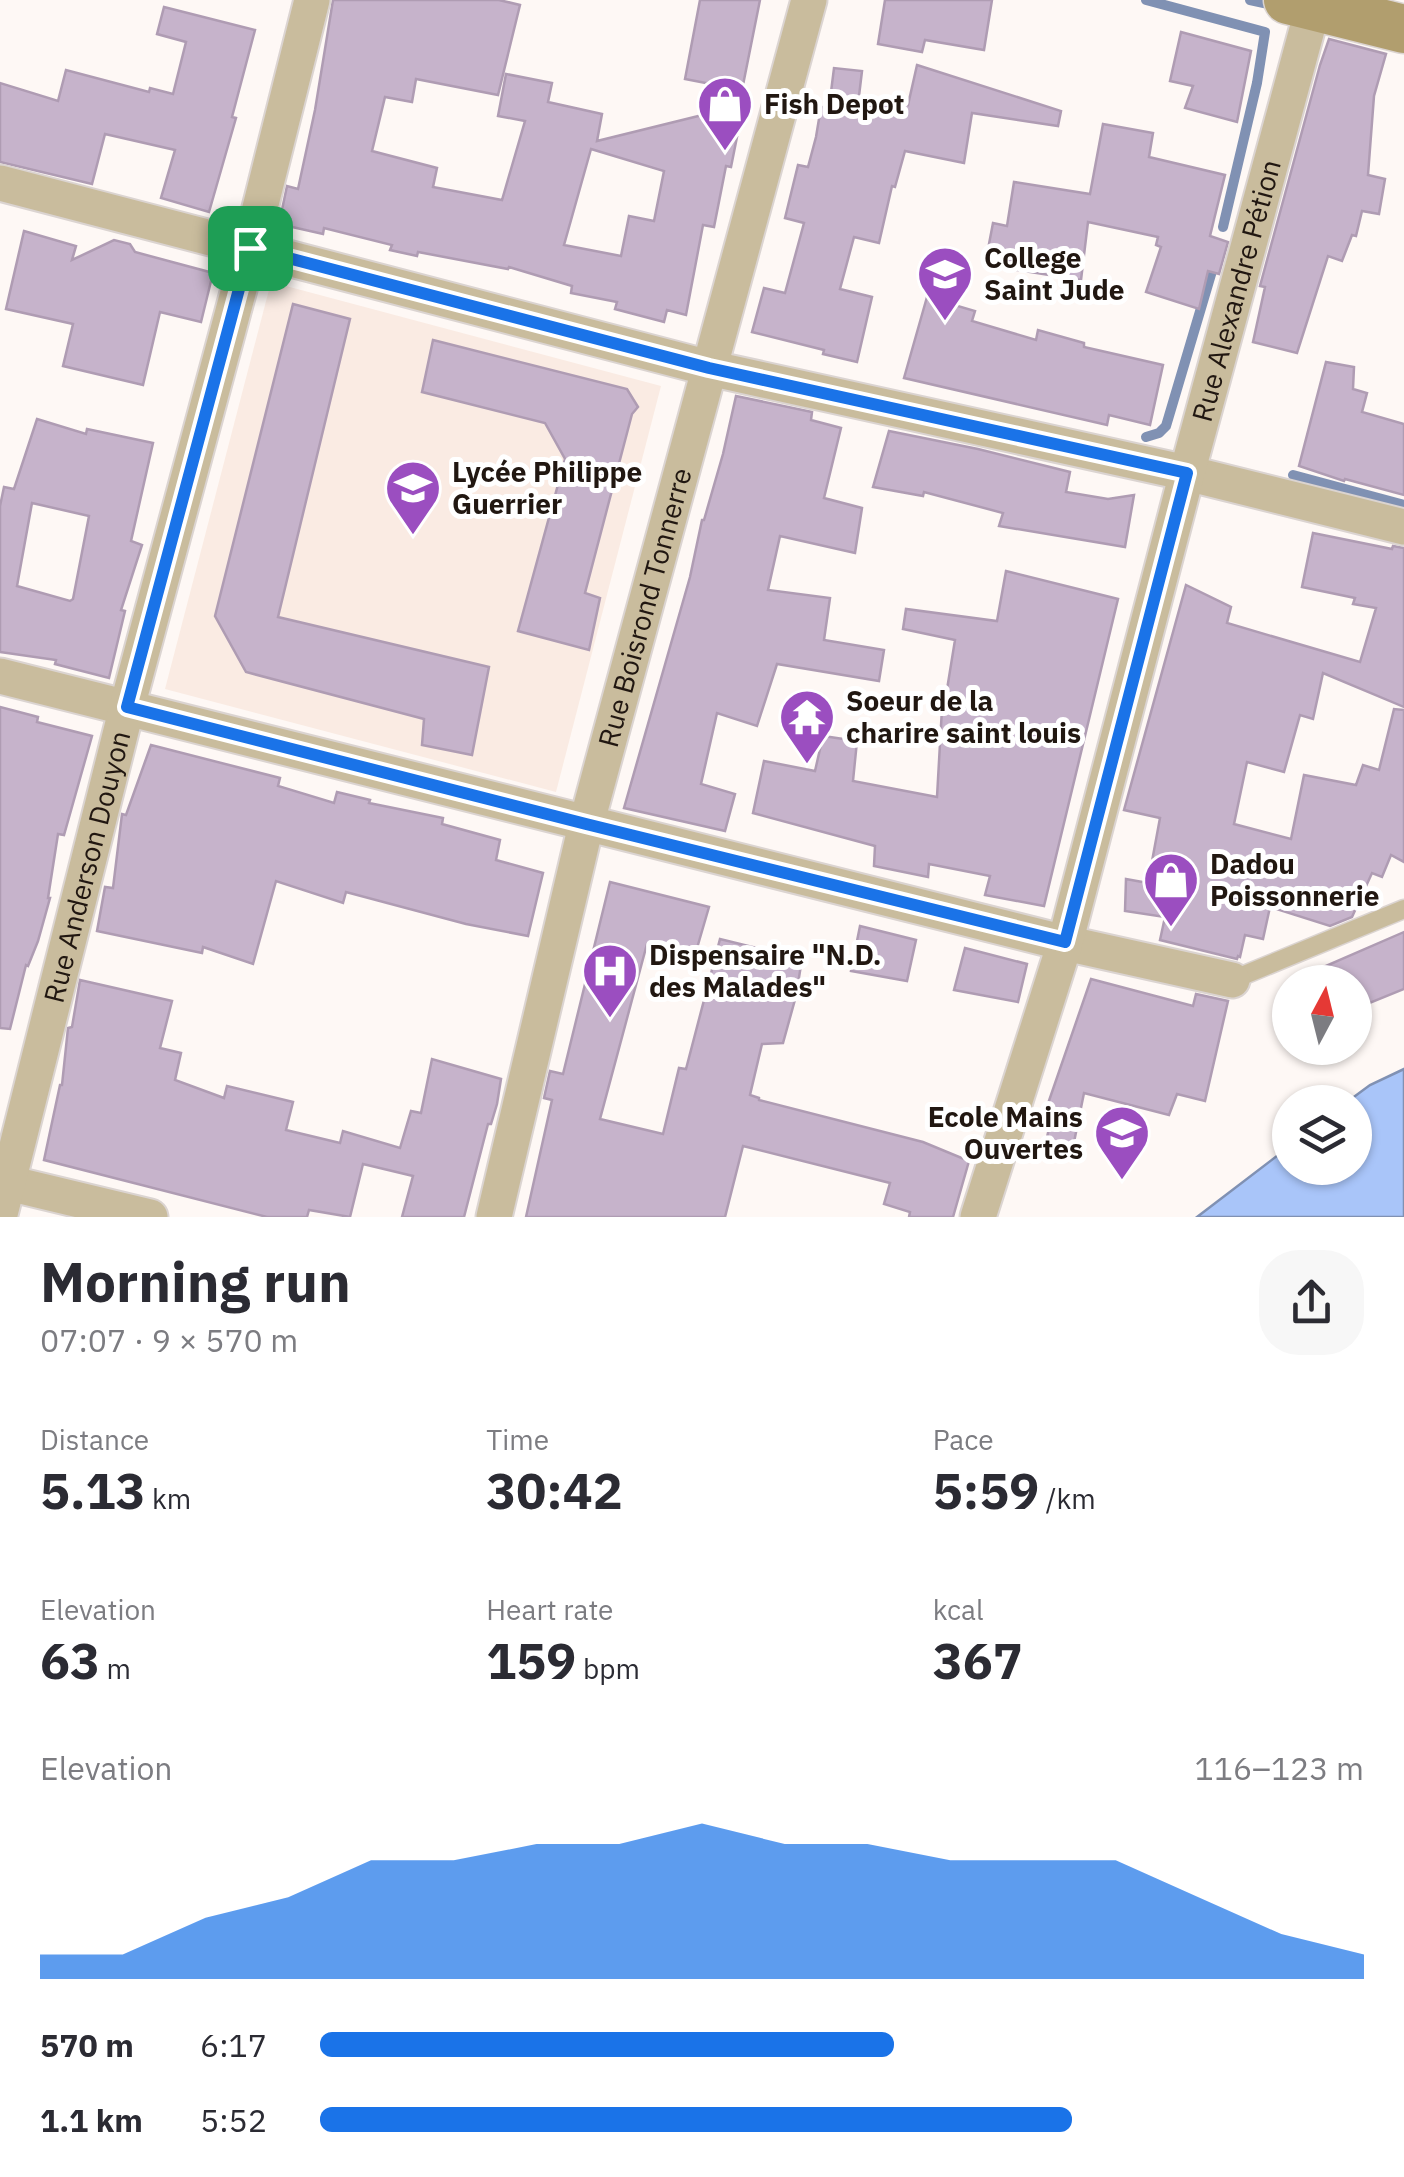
<!DOCTYPE html>
<meta charset="utf-8">
<style>
body{margin:0;font-family:"IBM Plex Sans",sans-serif;background:#f7f7f7;color:#2b2b33;height:100vh;display:flex;flex-direction:column;font-size:38px;white-space:nowrap}
*{box-sizing:border-box;margin:0}
p{font-size:32px;color:#7c7c81}
.icon{flex:none;width:55px;height:55px;fill:none;stroke:currentColor;stroke-width:2;stroke-linecap:round;stroke-linejoin:round}
.map{position:relative;height:1217px;overflow:hidden}
.drawer{display:flex;flex-direction:column;background:#fff;flex:1}
.drawer>*{flex:none}
.needle{width:65px;rotate:7deg}
.buttons{position:absolute;left:1272px;top:965px;display:grid;gap:20px}
.buttons a{display:grid;place-items:center;width:100px;height:100px;border-radius:50%;background:#fff;box-shadow:0 2px 8px #0004;font-size:50px}
.pin{position:absolute;display:grid;place-items:center;width:85px;height:85px;color:#fff;margin:-42px;border-radius:20px;box-shadow:0 5px 15px #0006}
.round{display:grid;place-items:center;flex:none;width:105px;height:105px;border-radius:40px;background:#f7f7f7}
.summary{display:flex;align-items:center;justify-content:space-between;height:170px;padding:0 40px}
h1{font-size:55px;font-weight:800;line-height:75px}
.figures{display:grid;grid-template-columns:repeat(3,1fr);gap:15px;height:170px;padding:10px 40px}
.figures div{display:grid;align-content:center}
.figures b{font-size:50px;font-weight:800}
.figures small{font-size:28px;font-weight:400}
.figures p{font-size:28px}
.chart{height:280px;padding:20px 40px}
.chart p{display:flex;justify-content:space-between}
.chart svg{width:100%;height:180px;margin-top:10px;fill:#1a73e8;opacity:.7}
ul{padding:0 40px;list-style:none;font-size:32px}
li{display:grid;grid-template-columns:160px 120px 1fr;align-items:center;height:75px}
li i{height:25px;border-radius:12px;background:#1a73e8}
.map>svg:first-child{display:block}
.built{fill:#faebe3}
.water{fill:#a9c5f9;stroke:#8091b3;stroke-width:2.5}
.lines{fill:none;stroke-linecap:round;stroke-linejoin:round}
.stream{stroke:#8091b3;stroke-width:10}
.building{fill:#c6b3cb;stroke:#af9cb3;stroke-width:2.5;fill-rule:evenodd}
.lane-casing{stroke:#dbd4d1;stroke-width:21}
.street-casing{stroke:#dbd4d1;stroke-width:39}
.secondary-casing{stroke:#dbd4d1;stroke-width:51}
.lane{stroke:#c9bc9d;stroke-width:18}
.street{stroke:#c9bc9d;stroke-width:35}
.secondary{stroke:#b19e6e;stroke-width:48}
.route-casing{stroke:#fff;stroke-width:20}
.route{stroke:#1a73e8;stroke-width:12}
.labels{text-anchor:middle;stroke-width:10;stroke-linejoin:round;paint-order:stroke}
.poi-label{font-size:28px;font-weight:bold;fill:#211711;stroke:#fff;text-anchor:start}
.street-label{font-size:28px;fill:#211711;stroke:#fff}
</style>
<div class="map">
<svg width="1404" height="1217" viewBox="0 0 1404 1217">
<rect width="100%" height="100%" fill="#fef8f5"/>
<path class="built" d="M271,282L661,386L556,792L165,689Z"/>
<path class="water" d="M1404,1069V1217H1197L1290,1146V1168H1355V1102H1347L1370,1085Z"/>
<g class="lines">
<g class="stream">
<path d="M1146,0L1265,32L1257,83L1223,227"/>
<path d="M1250,0L1277,6"/>
<path d="M1146,437L1159,433L1166,426L1212,271"/>
<path d="M1293,475L1404,505"/>
</g>
</g>
<g class="building">
<path d="M333,0H499L520,5L498,95L416,79L412,102L385,97L372,151L437,168L433,187L502,200L525,121L498,116L506,74L552,83L548,102L602,114L597,141L739,106L733,136L737,137L731,167L726,166L714,227L703,225L686,315L667,310L664,322L615,309L617,302L571,293L572,286L509,267L508,269L418,252L417,256L390,250L392,245L324,228L323,234L279,224L287,186L298,189L315,110ZM591,149L664,171L654,221L629,216L621,256L564,245Z"/>
<path d="M700,0H760L742,90L685,79Z"/>
<path d="M885,0H992L984,50L925,40L922,52L878,44Z"/>
<path d="M164,7L255,30L232,117L236,118L209,212L161,198L175,150L105,134L92,184L0,162V83L58,101L66,70L149,92L150,88L173,94L186,42L157,34Z"/>
<path d="M1181,32L1251,51L1237,122L1185,108L1193,86L1170,81Z"/>
<path d="M1329,39L1386,54L1374,96L1368,175L1385,179L1379,214L1362,211L1356,236L1352,235L1342,261L1328,256L1297,353L1253,342L1265,287L1260,286L1320,65Z"/>
<path d="M917,65L1061,111L1058,126L972,113L964,163L905,151L895,187L892,186L879,243L854,237L840,289L872,297L857,362L823,354L824,350L752,332L764,288L785,293L804,223L785,218L798,165L808,167L816,137L821,107L829,108L834,68L862,71L859,96L908,105Z"/>
<path d="M1103,124L1153,133L1149,157L1225,175L1210,236L1228,242L1219,274L1208,271L1199,309L1146,292L1161,247L1156,245L1158,237L1088,222L1081,280L985,265L993,223L1007,226L1014,182L1090,194Z"/>
<path d="M24,231L76,246L72,260L114,240L130,244L135,252L213,273L201,322L160,312L143,385L63,366L73,324L6,309Z"/>
<path d="M927,297L975,311L972,321L1036,340L1038,330L1084,343V347L1163,365L1150,425L1109,415L1107,425L904,378Z"/>
<path d="M293,304L350,319L278,617L489,667L472,755L422,745L424,719L246,672L215,616Z"/>
<path d="M433,340L627,389L638,407L632,414L585,593L600,598L589,650L518,631L565,459L545,423L422,392Z"/>
<path d="M1326,362L1354,367L1353,389L1367,393L1362,412L1404,424V495L1345,479L1344,481L1299,466Z"/>
<path d="M736,396L812,412L811,420L841,428L824,498L862,508L855,553L780,536L768,590L830,598L824,640L884,650L879,681L777,664L757,726L717,713L701,784L735,794L725,831L624,808L690,577L702,520H704L723,454Z"/>
<path d="M37,419L86,434L87,429L153,443L131,541L142,545L121,610L125,611L109,678L55,664L56,660L0,652V506L4,487L14,489ZM32,503L89,516L73,599L70,601L17,586Z"/>
<path d="M889,431L978,449L1070,472L1066,492L1108,499L1134,495L1125,547L999,526L1003,513L924,492L923,496L873,487Z"/>
<path d="M1313,533L1392,549L1393,546L1404,548V707L1323,673L1313,719L1300,715L1284,772L1247,762L1234,824L1291,839L1304,775L1356,785L1363,765L1379,770L1394,709L1404,710V862L1391,855L1382,877L1372,873L1352,917L1330,926L1270,907L1263,939L1245,935L1240,957L1238,956L1237,959L1160,940L1165,917L1125,911L1126,879L1148,883L1160,818L1124,810L1186,585L1231,607L1227,623L1360,662L1376,608L1353,604L1355,598L1302,587Z"/>
<path d="M1006,571L1118,599L1044,906L985,895L990,876L929,864L928,877L874,866L875,846L753,813L764,761L815,771L823,736L857,741L853,781L937,797L942,708H944L955,640L903,629L906,609L997,621Z"/>
<path d="M0,707L38,717L37,722L92,736L64,835L58,834L48,898H50L38,941L28,966L26,965L10,1029L0,1028Z"/>
<path d="M151,745L280,778L278,786L334,803L337,792L370,800L369,803L443,818L442,824L500,840L496,860L543,873L528,936L466,924L346,892L343,903L276,881L253,964L203,947L202,953L97,931L105,887L113,888L122,814L126,815Z"/>
<path d="M610,882L709,907L695,955L647,944L600,1119L663,1134L679,1068L686,1069L720,939L802,959L796,996L783,1043L762,1044L750,1095L759,1098V1100L923,1142L969,1161L953,1217H909L910,1212L884,1204L890,1183L743,1146L725,1217H526L552,1100L544,1098L550,1071L563,1074Z"/>
<path d="M860,926L916,940L907,981L851,971Z"/>
<path d="M1404,932V989L1355,1009V982H1289Z"/>
<path d="M965,948L1027,964L1018,1002L954,990Z"/>
<path d="M1091,979L1193,1006L1196,994L1228,1001L1205,1101L1177,1094L1169,1115L1084,1093L1072,1152L1045,1146L1050,1124L1042,1121Z"/>
<path d="M80,980L172,1001L160,1048L181,1053L175,1080L224,1098L227,1086L293,1102L286,1130L340,1143L343,1131L400,1148L411,1111L421,1113L432,1059L501,1079L497,1104L491,1124H488L464,1217H402L413,1176L363,1164L350,1217L309,1210L307,1217H267L44,1160L60,1085H62L68,1028L72,1027Z"/>
</g>
<g class="lines">
<g class="lane-casing">
<path id="lane" d="M1232,980L1404,909"/>
</g>
<g class="street-casing">
<g id="street">
<path d="M0,183L709,368L1187,473L1404,527"/>
<path d="M0,676L1065,943L1232,980"/>
<path d="M0,1181L150,1217"/>
<path id="s1" d="M0,1214L127,707L250,248L312,0"/>
<path id="s2" d="M494,1217L586,825L809,0"/>
<path id="s3" d="M978,1217L1065,943L1187,473L1315,0"/>
</g>
</g>
<g class="secondary-casing">
<path id="secondary" d="M1288,0L1404,29"/>
</g>
<use href="#lane" class="lane"/>
<use href="#street" class="street"/>
<use href="#secondary" class="secondary"/>
</g>
<g class="lines">
<g class="route-casing">
<path id="route" d="M250,248L709,368L1187,473L1065,942L586,824L127,707Z"/>
</g>
<use href="#route" class="route"/>
</g>
<defs>
<g id="shop-pin" transform="scale(2.875)"><path d="M0 17L-7.5 6A9.5 9.5 0 1 1 7.5 6Z" fill="#9b4ec0" stroke="#fff"/><path d="M-5-2.5h2.3a2.7 3.5 0 0 1 5.4 0H5L5.5 6h-11ZM-1.5-2.5h3a1.5 2.3 0 0 0-3 0Z" fill="#fff"/></g>
<g id="school-pin" transform="scale(2.875)"><path d="M0 17L-7.5 6A9.5 9.5 0 1 1 7.5 6Z" fill="#9b4ec0" stroke="#fff"/><path d="M0-5L7-2L0 1L-7-2ZM-4 1L0 2.5L4 1V4Q0 6-4 4Z" fill="#fff"/></g>
<g id="temple-pin" transform="scale(2.875)"><path d="M0 17L-7.5 6A9.5 9.5 0 1 1 7.5 6Z" fill="#9b4ec0" stroke="#fff"/><path d="M0-6L5-2H3V0L6.5 2.5H4V6H1.5V3h-3V6H-4V2.5H-6.5L-3 0V-2H-5Z" fill="#fff"/></g>
<g id="hospital-pin" transform="scale(2.875)"><path d="M0 17L-7.5 6A9.5 9.5 0 1 1 7.5 6Z" fill="#9b4ec0" stroke="#fff"/><path d="M-5-5h3v3.5h4V-5h3V5h-3V1.5h-4V5h-3Z" fill="#fff"/></g>
</defs>
<g fill-rule="evenodd">
<use href="#shop-pin" x="725" y="104"/>
<use href="#school-pin" x="945" y="274"/>
<use href="#school-pin" x="413" y="488"/>
<use href="#temple-pin" x="807" y="717"/>
<use href="#shop-pin" x="1171" y="880"/>
<use href="#hospital-pin" x="610" y="971"/>
<use href="#school-pin" x="1122" y="1133"/>
</g>
<g class="labels">
<g class="poi-label">
<text x="764" y="114">Fish Depot</text>
<text x="984" y="268">College<tspan x="984" dy="32">Saint Jude</tspan></text>
<text x="452" y="482">Lycée Philippe<tspan x="452" dy="32">Guerrier</tspan></text>
<text x="846" y="711">Soeur de la<tspan x="846" dy="32">charire saint louis</tspan></text>
<text x="1210" y="874">Dadou<tspan x="1210" dy="32">Poissonnerie</tspan></text>
<text x="649" y="965">Dispensaire "N.D.<tspan x="649" dy="32">des Malades"</tspan></text>
<text x="1083" y="1127" text-anchor="end">Ecole Mains<tspan x="1083" dy="32">Ouvertes</tspan></text>
</g>
<g class="street-label">
<text dy="10" stroke="none"><textPath href="#s3" startOffset="962">Rue Alexandre Pétion</textPath></text>
<text dy="10" stroke="none"><textPath href="#s2" startOffset="628">Rue Boisrond Tonnerre</textPath></text>
<text dy="10" stroke="none"><textPath href="#s1" startOffset="358">Rue Anderson Douyon</textPath></text>
</g>
</g>
</svg>
<div class="buttons">
<a><svg class="needle" viewBox="-14 -14 28 28"><path d="M0-13l5 13h-10z" fill="#e53935"/><path d="M0 13l5-13h-10z" fill="#7c7c81"/></svg></a>
<a><svg class="icon" aria-label="layers" viewBox="0 0 24 24"><path d="M12 4l9 5-9 5-9-5zM3 14l9 5 9-5"/></svg></a>
</div>
<div class="pin" style="left:250px;top:248px;background:#1e9e55"><svg class="icon" aria-label="arrive" viewBox="0 0 24 24"><path d="M6 21V4h12l-3 4 3 4H6"/></svg></div>
</div>
<section class="drawer">
<div class="summary"><div><h1>Morning run</h1><p>07:07 · 9 × 570 m</p></div><a class="round"><svg class="icon" aria-label="share" viewBox="0 0 24 24"><path d="M12 15V3M7 8l5-5 5 5M5 13v7h14v-7"/></svg></a></div>
<div class="figures">
<div><p>Distance</p><b>5.13<small> km</small></b></div>
<div><p>Time</p><b>30:42</b></div>
<div><p>Pace</p><b>5:59<small> /km</small></b></div>
</div>
<div class="figures">
<div><p>Elevation</p><b>63<small> m</small></b></div>
<div><p>Heart rate</p><b>159<small> bpm</small></b></div>
<div><p>kcal</p><b>367</b></div>
</div>
<div class="chart"><p><span>Elevation</span>116–123 m</p>
<svg viewBox="0 0 160 44" preserveAspectRatio="none"><path d="M0 44V38L10 38L20 29L30 24L40 15L50 15L60 11L70 11L80 6L90 11L100 11L110 15L120 15L130 15L140 24L150 33L160 38V44z"/></svg>
</div>
<ul>
<li><b>570 m</b>6:17<i style="width:55%"></i></li>
<li><b>1.1 km</b>5:52<i style="width:72%"></i></li>
</ul>
</section>
